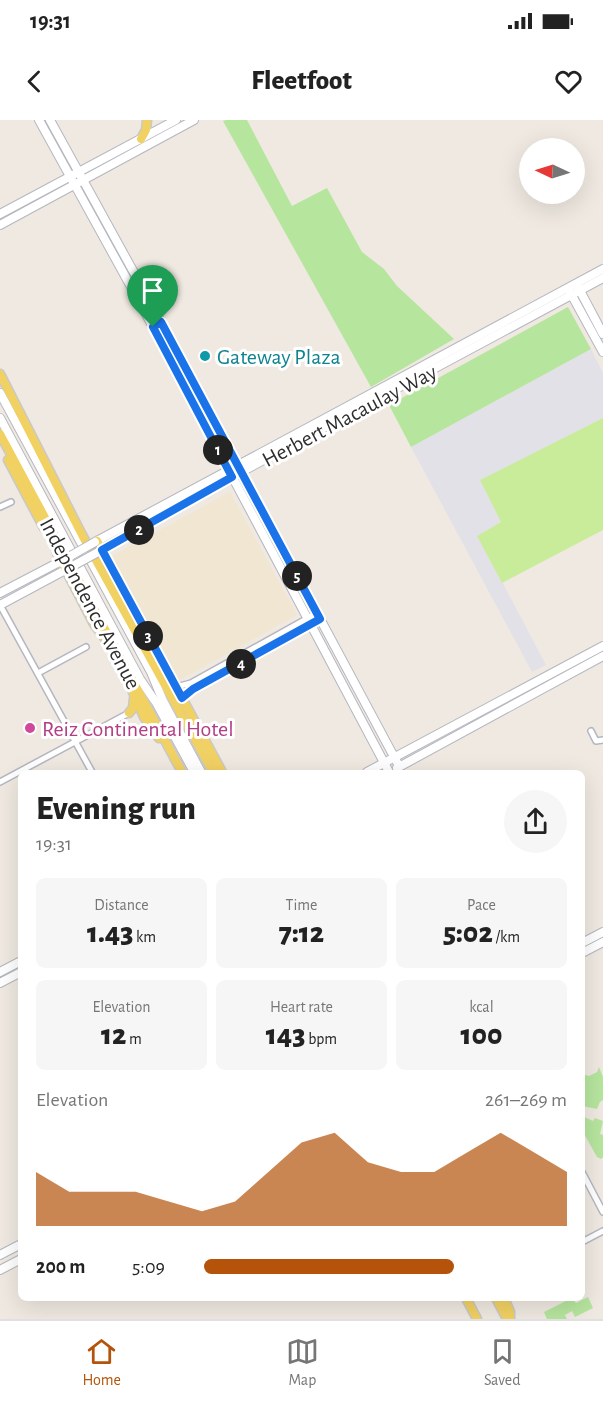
<!DOCTYPE html>
<meta charset="utf-8">
<style>
body{margin:0;font-family:"Alegreya Sans",sans-serif;background:#f6f6f6;color:#222;height:100vh;display:flex;flex-direction:column;font-size:22px;white-space:nowrap}
*{box-sizing:border-box;margin:0}
p{font-size:20px;color:#767676}
.icon{flex:none;width:33px;height:33px;fill:none;stroke:currentColor;stroke-width:2;stroke-linecap:round;stroke-linejoin:round}
.map{position:relative;flex:1;overflow:hidden}
.side{position:absolute;left:18px;top:650px;width:567px;height:531px;display:flex;flex-direction:column;background:#fff;border-radius:9px;box-shadow:0 6px 24px #0002}
.side>*{flex:none}
.needle{width:39px;rotate:274deg}
.controls{position:absolute;left:519px;top:18px;display:grid;gap:12px}
.controls a{display:grid;place-items:center;width:66px;height:66px;border-radius:50%;background:#fff;box-shadow:0 6px 24px #0002;font-size:30px}
.pin{position:absolute;display:grid;place-items:center;width:51px;height:51px;color:#fff;margin:-62px -26px;border-radius:50% 50% 50% 0;rotate:-45deg;box-shadow:0 0 6px #0007}
.pin .icon{rotate:45deg}
.km{position:absolute;width:30px;height:30px;margin:-15px;border-radius:50%;background:#222;color:#fff;font-size:16px;line-height:30px;text-align:center}
.round{display:grid;place-items:center;flex:none;width:63px;height:63px;border-radius:32px;background:#f6f6f6}
.overview{display:flex;align-items:center;justify-content:space-between;height:102px;padding:0 18px}
h1{font-size:33px;font-weight:800;line-height:45px}
.metrics{display:grid;grid-template-columns:repeat(3,1fr);gap:9px;height:102px;padding:6px 18px}
.metrics div{display:grid;align-content:center;border-radius:9px;background:#f6f6f6;text-align:center}
.metrics b{font-size:30px;font-weight:800}
.metrics small{font-size:16px;font-weight:400}
.metrics p{font-size:16px}
.chart{height:168px;padding:12px 18px}
.chart p{display:flex;justify-content:space-between}
.chart svg{width:100%;height:108px;margin-top:6px;fill:#b45309;opacity:.7}
ul{padding:0 18px;list-style:none;font-size:20px}
li{display:grid;grid-template-columns:96px 72px 1fr;align-items:center;height:45px}
li i{height:15px;border-radius:8px;background:#b45309}
.status{display:flex;justify-content:space-between;align-items:center;height:42px;padding:0 30px;background:#fff;direction:ltr}
.status svg{height:16px;fill:currentColor}
header{display:flex;justify-content:space-between;align-items:center;height:78px;padding:0 18px;background:#fff;font-size:27px;font-weight:800}
.tab-bar{display:flex;justify-content:space-around;align-items:center;height:84px;border-top:2px solid #e0e0e0;background:#fff;font-size:16px;color:#767676}
.tab-bar a{display:grid;justify-items:center;gap:3px}
.tab-bar .active{color:#b45309}
.map>svg:first-child{display:block}
.industrial{fill:#e3e1e8}
.education{fill:#f0e6d1}
.green{fill:#b6e59e}
.pitch{fill:#c9ec9a}
.lines{fill:none;stroke-linecap:round;stroke-linejoin:round}
.street-casing{stroke:#b4b7c1;stroke-width:8}
.secondary-casing{stroke:#b4b7c1;stroke-width:10}
.primary-casing{stroke:#c9c9c9;stroke-width:11}
.street{stroke:#fff;stroke-width:5}
.secondary{stroke:#fff;stroke-width:8}
.primary{stroke:#f2d163;stroke-width:8}
.secondary-bridge-casing{stroke:#b4b7c1;stroke-width:10;stroke-linecap:butt}
.secondary-bridge{stroke:#fff;stroke-width:8}
.route-casing{stroke:#fff;stroke-width:12}
.route{stroke:#1a73e8;stroke-width:8}
.culture-dot{fill:#0f9aa8;stroke:#fff;stroke-width:2}
.hotel-dot{fill:#d1479c;stroke:#fff;stroke-width:2}
.labels{text-anchor:middle;stroke-width:6;stroke-linejoin:round;paint-order:stroke}
.culture-label{font-size:22px;fill:#0d838f;stroke:#fff;text-anchor:start}
.street-label{font-size:22px;fill:#2e2e2e;stroke:#fff}
.hotel-label{font-size:22px;fill:#b23c85;stroke:#fff;text-anchor:start}
</style>
<div class="status"><b>19:31</b><svg viewBox="0 0 49 12"><path d="M0 12V9h3v3zM5 12V6h3v6zM10 12V3h3v9zM15 12V0h3v12zM26 1h20v11H26zM47 4h2v5h-2z"/></svg></div>
<header><svg class="icon" aria-label="back" viewBox="0 0 24 24"><path d="M15 5l-7 7 7 7"/></svg>Fleetfoot<svg class="icon" aria-label="heart" viewBox="0 0 24 24"><path d="M12 20l-8-8c-3-5 5-10 8-4 3-6 11-1 8 4z"/></svg></header>
<div class="map">
<svg width="603" height="1199" viewBox="0 0 603 1199">
<rect width="100%" height="100%" fill="#efe9e1"/>
<path class="industrial" d="M591,229L603,253V298L481,361L501,402L478,416L546,545L532,552L411,327Z"/>
<path class="education" d="M230,372L297,495L178,561L112,436Z"/>
<g class="green">
<path d="M226,0H247L292,86L327,68L362,132L384,149L397,166L454,219L371,267L223,1Z"/>
<path d="M568,187L591,229L411,327L389,285Z"/>
<path d="M599,947L603,957V980L600,982L597,989L582,986V954L589,956L597,952Z"/>
<path d="M582,996L593,1001L595,998L603,1001L600,1014L603,1015V1037L601,1039L597,1037L582,1010Z"/>
<path d="M588,1177L593,1188L575,1197L572,1191L565,1195L567,1199H547L544,1192L572,1178L576,1183Z"/>
</g>
<path class="pitch" d="M603,298V410L502,463L477,416L501,402L480,360Z"/>
<g class="lines">
<g class="street-casing">
<g id="street">
<path d="M0,387L11,382"/>
<path d="M0,485L92,652"/>
<path d="M38,553L86,527"/>
<path d="M176,567L191,563L317,493"/>
<path d="M182,578L193,569L320,499"/>
<path d="M591,611L596,621L603,620"/>
<path d="M0,662L129,593"/>
<path d="M582,1052L603,1092"/>
<path d="M582,1122L603,1111"/>
</g>
</g>
<g class="secondary-casing">
<g id="secondary">
<path d="M39,0L146,194L389,652"/>
<path d="M50,0L154,189L399,646"/>
<path d="M0,94L176,0"/>
<path d="M0,105L194,0"/>
<path d="M578,167L603,214"/>
<path d="M570,172L603,232"/>
<path d="M0,273L151,552L163,581L201,652"/>
<path d="M0,298L140,559L157,584L194,652"/>
<path d="M95,422L603,149"/>
<path d="M100,431L232,357L603,158"/>
<path d="M0,473L65,439"/>
<path d="M0,485L69,448"/>
<path d="M397,648L603,536"/>
<path d="M367,652L603,526"/>
<path d="M582,823L603,812"/>
<path d="M582,833L603,822"/>
<path d="M0,852L21,841"/>
<path d="M0,863L21,852"/>
<path d="M0,1135L21,1124"/>
<path d="M0,1150L21,1139"/>
</g>
</g>
<g class="primary-casing">
<g id="primary">
<path d="M141,19L146,10L147,0"/>
<path d="M0,254L82,415L213,652"/>
<path d="M0,314L182,652"/>
<path d="M8,340L44,408"/>
<path d="M97,421L222,652"/>
<path d="M57,433L94,504L110,525"/>
<path d="M126,556L144,597L159,618"/>
<path d="M129,593L133,588L134,578"/>
<path d="M466,1178L477,1199"/>
<path d="M496,1178L507,1199"/>
<path d="M504,1178L510,1192V1199"/>
</g>
</g>
<use href="#street" class="street"/>
<use href="#secondary" class="secondary"/>
<use href="#primary" class="primary"/>
<g class="secondary-bridge-casing">
<g id="secondary-bridge">
<path d="M65,439L95,422"/>
<path d="M69,448L100,431"/>
</g>
</g>
<use href="#secondary-bridge" class="secondary-bridge"/>
</g>
<g class="lines">
<g class="route-casing">
<path id="route" d="M161,202L320,499L193,569L182,578L102,430L232,357L153,207Z"/>
</g>
<use href="#route" class="route"/>
</g>
<circle class="culture-dot" cx="205" cy="236" r="6"/>
<circle class="hotel-dot" cx="30" cy="608" r="6"/>
<g class="labels">
<g class="culture-label">
<text x="217" y="244">Gateway Plaza</text>
</g>
<g class="street-label">
<text transform="translate(349 295) rotate(-28)" y="8">Herbert Macaulay Way</text>
<text transform="translate(91 483) rotate(62)" y="8">Independence Avenue</text>
</g>
<g class="hotel-label">
<text x="42" y="616">Reiz Continental Hotel</text>
</g>
</g>
</svg>
<div class="controls">
<a><svg class="needle" viewBox="-14 -14 28 28"><path d="M0-13l5 13h-10z" fill="#e53935"/><path d="M0 13l5-13h-10z" fill="#767676"/></svg></a>
</div>
<div class="pin" style="left:153px;top:207px;background:#1e9e55"><svg class="icon" aria-label="arrive" viewBox="0 0 24 24"><path d="M6 21V4h12l-3 4 3 4H6"/></svg></div>
<b class="km" style="left:218px;top:330px">1</b>
<b class="km" style="left:139px;top:410px">2</b>
<b class="km" style="left:148px;top:516px">3</b>
<b class="km" style="left:241px;top:544px">4</b>
<b class="km" style="left:297px;top:456px">5</b>
<section class="side">
<div class="overview"><div><h1>Evening run</h1><p>19:31</p></div><a class="round"><svg class="icon" aria-label="share" viewBox="0 0 24 24"><path d="M12 15V3M7 8l5-5 5 5M5 13v7h14v-7"/></svg></a></div>
<div class="metrics">
<div><p>Distance</p><b>1.43<small> km</small></b></div>
<div><p>Time</p><b>7:12</b></div>
<div><p>Pace</p><b>5:02<small> /km</small></b></div>
</div>
<div class="metrics">
<div><p>Elevation</p><b>12<small> m</small></b></div>
<div><p>Heart rate</p><b>143<small> bpm</small></b></div>
<div><p>kcal</p><b>100</b></div>
</div>
<div class="chart"><p><span>Elevation</span>261–269 m</p>
<svg viewBox="0 0 160 44" preserveAspectRatio="none"><path d="M0 44V22L10 30L20 30L30 30L40 34L50 38L60 34L70 22L80 10L90 6L100 18L110 22L120 22L130 14L140 6L150 14L160 22V44z"/></svg>
</div>
<ul>
<li><b>200 m</b>5:09<i style="width:69%"></i></li>
</ul>
</section>
</div>
<nav class="tab-bar">
<a class="active"><svg class="icon" aria-label="home" viewBox="0 0 24 24"><path d="M3 11l9-7 9 7M6 9v11h12V9"/></svg>Home</a>
<a><svg class="icon" aria-label="map" viewBox="0 0 24 24"><path d="M3 6l6-2 6 2 6-2v14l-6 2-6-2-6 2zM9 4v14M15 6v14"/></svg>Map</a>
<a><svg class="icon" aria-label="saved" viewBox="0 0 24 24"><path d="M7 4h10v16l-5-4-5 4z"/></svg>Saved</a>
</nav>
